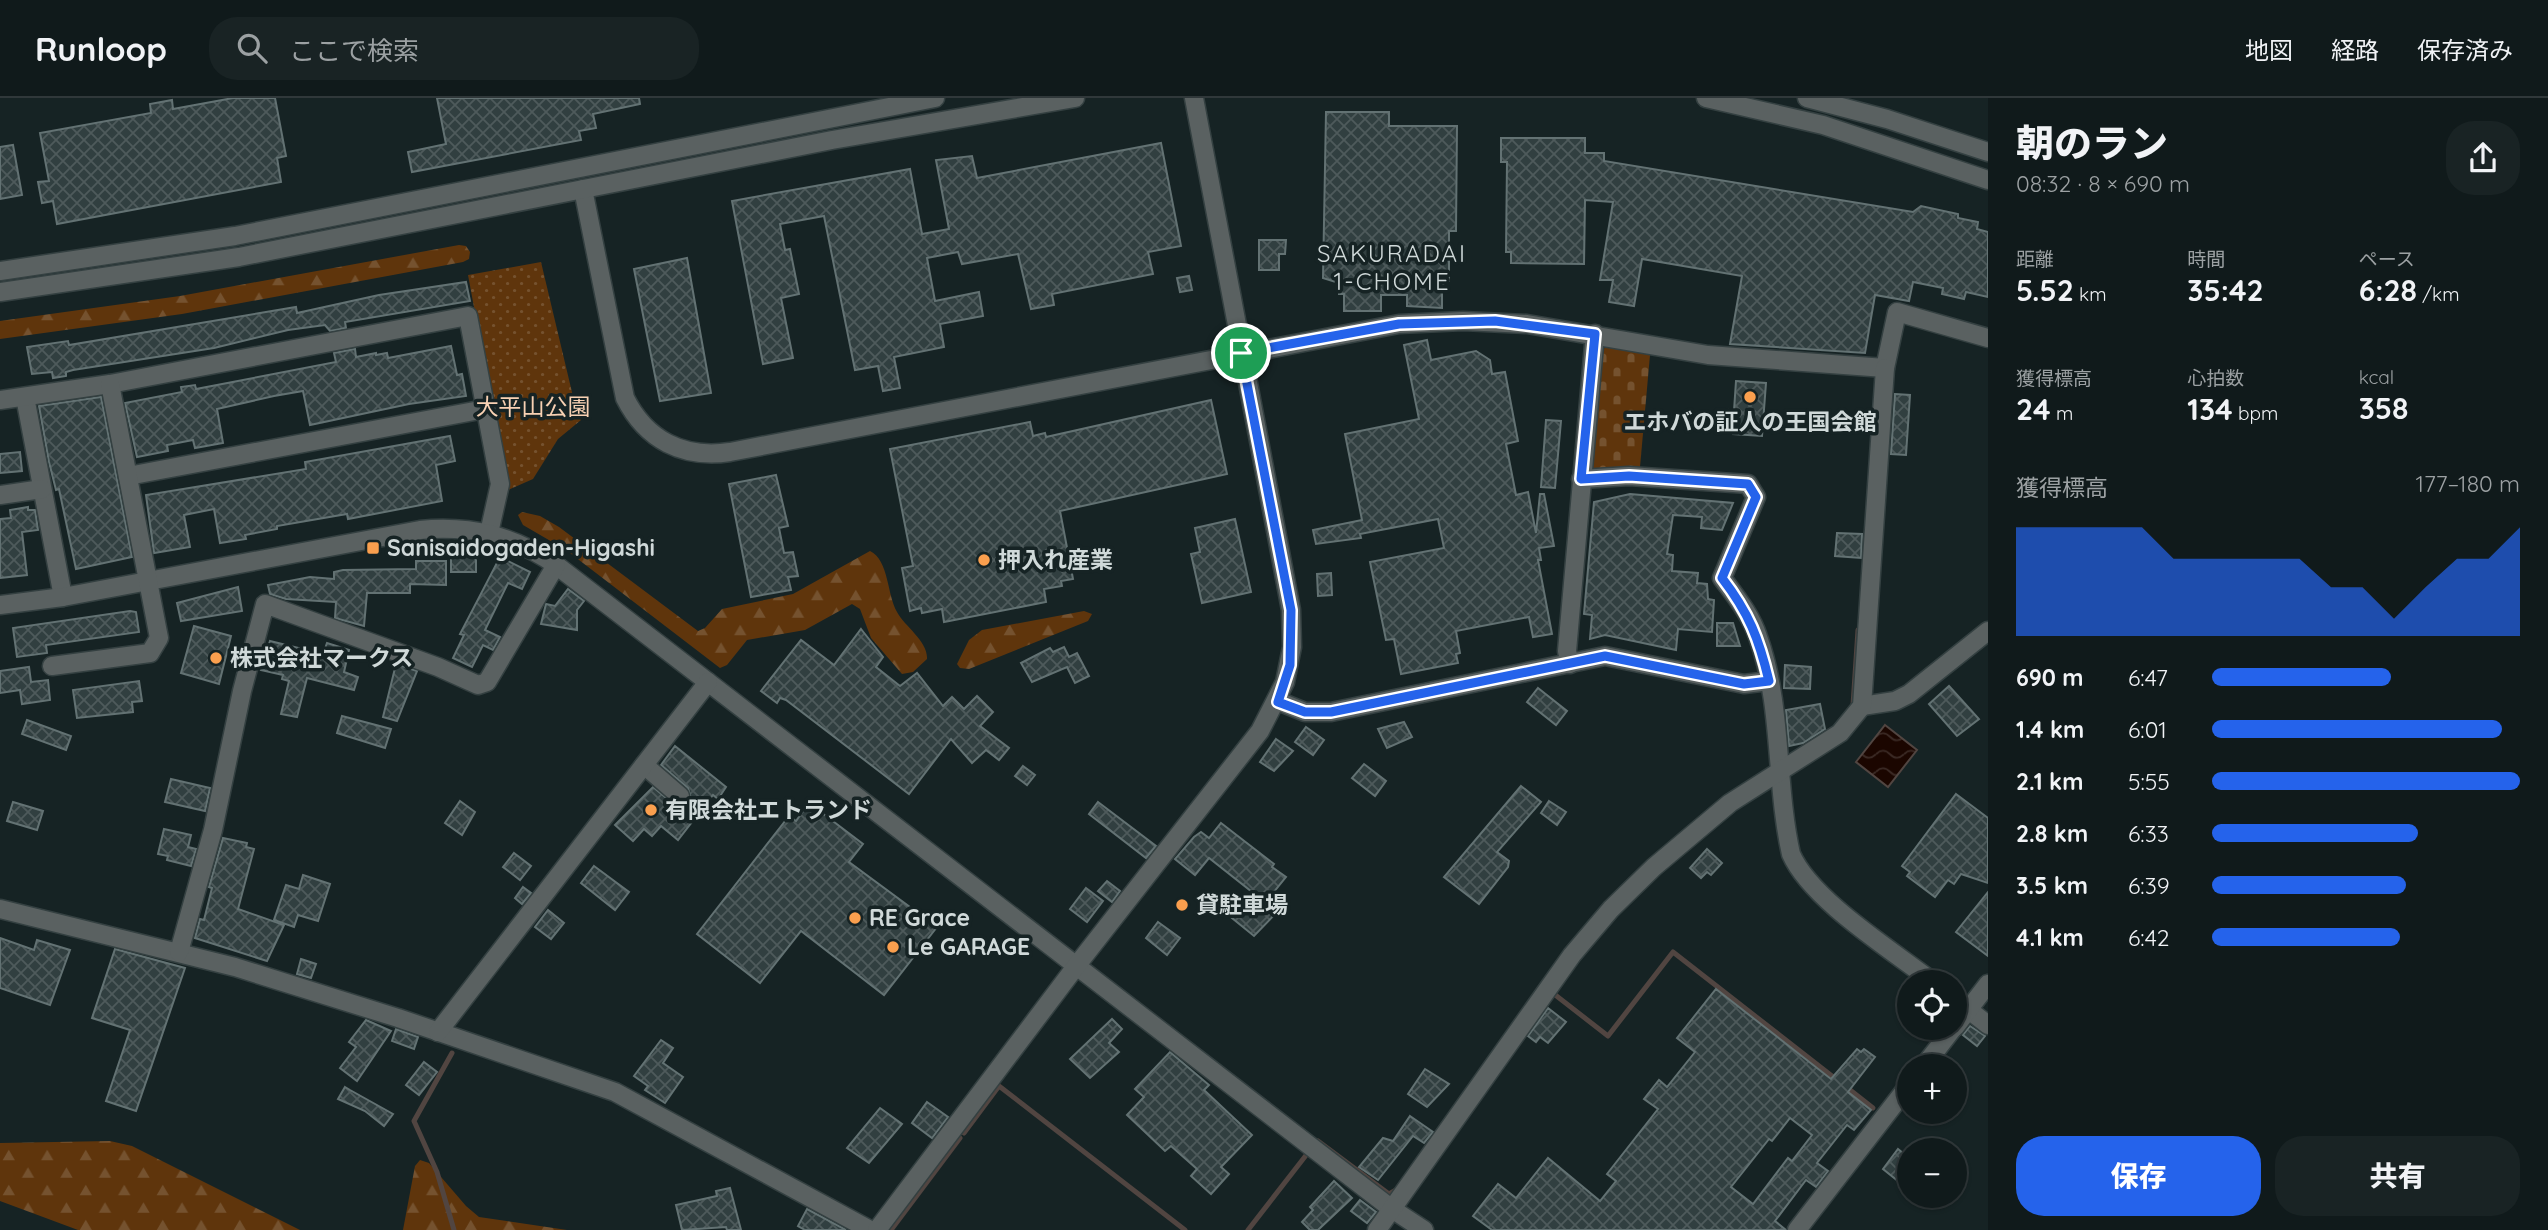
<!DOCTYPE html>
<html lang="ja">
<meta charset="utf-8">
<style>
body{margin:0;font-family:Quicksand,"Noto Sans JP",sans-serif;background:#192324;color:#f1f3f6;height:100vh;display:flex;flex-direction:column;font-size:26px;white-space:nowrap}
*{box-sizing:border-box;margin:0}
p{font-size:23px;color:#9ca1a3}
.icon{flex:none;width:38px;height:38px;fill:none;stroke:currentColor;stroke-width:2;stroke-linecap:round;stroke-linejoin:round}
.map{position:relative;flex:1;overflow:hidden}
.drawer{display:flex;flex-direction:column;background:#101a1b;width:560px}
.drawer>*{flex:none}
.buttons{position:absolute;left:1897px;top:872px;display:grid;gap:14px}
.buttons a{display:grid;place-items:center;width:70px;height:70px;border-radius:50%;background:#101a1b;box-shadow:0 2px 5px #0004,0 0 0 2px #30383a;font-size:35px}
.pin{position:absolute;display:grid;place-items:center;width:60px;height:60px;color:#fff;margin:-30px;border:4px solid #fff;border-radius:50%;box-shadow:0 2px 7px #0007}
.round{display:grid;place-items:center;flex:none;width:74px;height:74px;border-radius:28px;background:#192324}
.overview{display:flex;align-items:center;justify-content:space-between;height:119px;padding:0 28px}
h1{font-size:38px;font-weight:800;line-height:52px}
.figures{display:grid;grid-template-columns:repeat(3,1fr);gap:10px;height:119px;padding:7px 28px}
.figures div{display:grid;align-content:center}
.figures b{font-size:30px;font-weight:800}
.figures small{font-size:19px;font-weight:400}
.figures p{font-size:19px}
.chart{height:196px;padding:14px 28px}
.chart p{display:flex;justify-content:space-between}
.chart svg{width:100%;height:126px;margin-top:7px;fill:#2563eb;opacity:.7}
.primary-button{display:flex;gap:14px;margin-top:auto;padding:14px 28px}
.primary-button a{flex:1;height:80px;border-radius:28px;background:#2563eb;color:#fff;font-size:28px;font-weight:800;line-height:80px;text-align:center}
.primary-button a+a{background:#192324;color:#f1f3f6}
ul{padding:0 28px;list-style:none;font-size:23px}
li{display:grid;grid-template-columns:112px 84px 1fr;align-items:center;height:52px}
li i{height:18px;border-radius:9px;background:#2563eb}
header{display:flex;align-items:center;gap:42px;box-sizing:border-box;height:98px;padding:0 35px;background:#101a1b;border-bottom:2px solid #30383a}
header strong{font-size:33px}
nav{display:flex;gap:38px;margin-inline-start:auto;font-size:24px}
.search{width:490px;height:63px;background:#192324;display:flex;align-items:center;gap:18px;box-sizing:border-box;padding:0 24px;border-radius:28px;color:#9ca1a3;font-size:26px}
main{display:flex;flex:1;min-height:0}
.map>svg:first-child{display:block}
.grass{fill:url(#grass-dots)}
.forest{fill:url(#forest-firs)}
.cemetery{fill:url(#cemetery-stones)}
.water{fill:url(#water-waves);stroke:#514541;stroke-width:2}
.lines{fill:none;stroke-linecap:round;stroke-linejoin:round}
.stream{stroke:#514541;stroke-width:5}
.building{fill:url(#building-cross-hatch);stroke:#637273;stroke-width:2;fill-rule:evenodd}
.minor-casing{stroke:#344041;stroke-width:21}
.minor{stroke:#5a6161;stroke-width:18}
.route-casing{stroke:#fff;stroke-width:14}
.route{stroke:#2563eb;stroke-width:9}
.poi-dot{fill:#fa9f4e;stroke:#162324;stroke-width:2.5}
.labels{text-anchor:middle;stroke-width:7;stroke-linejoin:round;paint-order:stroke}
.park-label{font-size:23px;fill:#f8d1b3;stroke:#162324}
.poi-label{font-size:23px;font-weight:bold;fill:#d0d9d9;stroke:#162324;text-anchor:start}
.neighbourhood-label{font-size:24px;letter-spacing:2px;fill:#d0d9d9;stroke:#162324}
</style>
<header>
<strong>Runloop</strong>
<div class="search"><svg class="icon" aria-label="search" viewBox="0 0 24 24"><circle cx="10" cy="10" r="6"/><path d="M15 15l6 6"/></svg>ここで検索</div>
<nav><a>地図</a><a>経路</a><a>保存済み</a></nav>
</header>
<main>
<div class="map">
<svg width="1988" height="1132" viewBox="0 0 1988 1132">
<defs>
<pattern id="grass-dots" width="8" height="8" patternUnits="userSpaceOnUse" patternTransform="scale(1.75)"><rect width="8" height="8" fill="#5f350c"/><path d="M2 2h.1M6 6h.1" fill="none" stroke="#75522f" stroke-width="1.8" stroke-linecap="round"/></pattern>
<pattern id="forest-firs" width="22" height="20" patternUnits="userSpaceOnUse" patternTransform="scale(1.75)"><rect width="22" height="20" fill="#5f350c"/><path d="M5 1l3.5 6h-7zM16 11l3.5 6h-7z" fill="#75522f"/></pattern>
<pattern id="cemetery-stones" width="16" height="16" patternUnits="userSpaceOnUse" patternTransform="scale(1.75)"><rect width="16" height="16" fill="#5f350c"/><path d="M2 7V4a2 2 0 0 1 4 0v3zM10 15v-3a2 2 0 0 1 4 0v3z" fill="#75522f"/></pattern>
<pattern id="water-waves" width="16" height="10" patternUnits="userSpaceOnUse" patternTransform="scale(1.75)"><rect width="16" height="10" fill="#1b0600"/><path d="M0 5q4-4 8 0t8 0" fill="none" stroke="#3b2a25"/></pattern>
<pattern id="building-cross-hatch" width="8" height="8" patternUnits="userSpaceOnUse" patternTransform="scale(1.75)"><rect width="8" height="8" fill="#313f40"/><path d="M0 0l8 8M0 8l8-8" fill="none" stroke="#4e5a5b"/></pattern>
</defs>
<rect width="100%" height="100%" fill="#162324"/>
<path class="grass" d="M541,164L576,311L581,322L558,341L533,381L506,393L507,386L468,177Z"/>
<g class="forest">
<path d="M459,147L466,148L470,154L469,161L463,164L182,216L0,241V223L180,198Z"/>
<path d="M522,414L540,418L559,429L698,533L705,530L722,511L793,496L870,453C889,462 887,497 897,514C905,529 928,543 927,561L913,574L902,576L871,540L860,511L852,506L805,532L747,542L727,567L720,570L566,452L523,427L518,417Z"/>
<path d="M1084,513L1092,516L1088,523L969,571L960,570L957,566L969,542L982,532Z"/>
<path d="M110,1043L132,1048L300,1132H78L0,1103V1045Z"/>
<path d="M420,1062L429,1065L466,1108L479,1119L567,1132H403L415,1068Z"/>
</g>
<path class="cemetery" d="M1606,249L1650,257L1640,369L1596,372L1592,369L1602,252Z"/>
<path class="water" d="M1885,627L1917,652L1888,689L1856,664Z"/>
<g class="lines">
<g class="stream">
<path d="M1853,607L1858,532"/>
<path d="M1554,896L1608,938L1673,854L1837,982"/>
<path d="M452,955L414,1023L437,1074L454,1132"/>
<path d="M1845,988L1873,1010"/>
<path d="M964,1035L999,988L1185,1132"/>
<path d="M1318,1043L1389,1096L1396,1092"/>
<path d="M891,1132L960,1040"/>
<path d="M1248,1132L1307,1056"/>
</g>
</g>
<g class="building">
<path d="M233,0H275L286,58L277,60L281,84L57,126L53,103L42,105L38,84L49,83L40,35L151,15L150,6L172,2L173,11Z"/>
<path d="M437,0H639L640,6L593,16L596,30L579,33L581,42L412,74L408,54L446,46Z"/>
<path d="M1326,14H1389V28H1457L1456,133H1449V183H1444L1442,192V210L1407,208V197H1381V213H1344V196H1339V185L1323,180Z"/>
<path d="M1501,40H1585V55H1604V63L1913,114L1921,108L1958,116V120L1978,124L1977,131L1988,134V199L1966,194L1964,201L1942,196L1943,190L1913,184L1909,203L1875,197L1865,255L1730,246L1742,178L1642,161L1634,208L1609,204L1613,182H1600L1613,104L1585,102L1584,166L1511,165V154H1506L1507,64H1501Z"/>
<path d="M1161,45L1181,148L1148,154L1153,176L1052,196L1054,207L1031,211L1018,156L962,166L958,154L927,160L935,203L979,194L983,218L940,226L944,249L894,259L900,290L883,293L878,268L855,272L824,118L780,126L785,152L790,151L799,196L781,200L793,260L763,266L732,103L910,71L922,136L949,131L936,62L972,58L977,80Z"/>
<path d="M13,47L22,97L0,101V49Z"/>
<path d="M1259,142H1286L1285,156H1279V172H1259Z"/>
<path d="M687,160L711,295L660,303L634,171Z"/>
<path d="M1189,178L1192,192L1180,194L1177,180Z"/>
<path d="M466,184L470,203L345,224L346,230L330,233L325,227L288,232L214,250L73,272L66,274V278L53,280L52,274L32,276L27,249L68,243L69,247L296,209L297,215L379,197Z"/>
<path d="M1427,242L1431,262L1476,253L1490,262L1492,276L1505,274L1518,343L1506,346L1516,397L1528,394L1536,435L1540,396H1544L1554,448L1539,450L1541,462H1538L1552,536L1533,539L1529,519L1456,533L1460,555L1456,556L1458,565L1401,576L1394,541L1386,542L1370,464L1444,450L1438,421L1360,436L1361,440L1316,446L1313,432L1362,422L1345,336L1419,321L1404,247Z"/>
<path d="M451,248L457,277L462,276L466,298L409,306L310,327L303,293L274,298L217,311L223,345L195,350L193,342L167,347L168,353L137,359L125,305L182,294L181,289L195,287L196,291L336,264L334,255L355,251L356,259L376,255V257L387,255L388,260Z"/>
<path d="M1736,283L1766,285L1762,338L1733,336V329L1728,328L1729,312L1734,313Z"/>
<path d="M1895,296L1910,297L1906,357L1891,356Z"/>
<path d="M101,299L132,459L76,471L59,391L56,392L49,364L39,308Z"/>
<path d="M1211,302L1227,376L1060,413L1073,481L1061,483L1062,488L1044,491L1046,504L944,524L942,511L922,515L921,510L910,513L902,470L913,468L890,351L1030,324L1033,338L1045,335L1046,339Z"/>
<path d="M1546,322L1561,323L1555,390L1541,389Z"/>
<path d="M450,338L455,363L436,367L442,403L348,421L347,416L277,428V431L245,437L246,441L220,445L214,411L184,417L190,449L154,455L146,397L306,371L305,364Z"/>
<path d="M20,354L22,373L0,375V356Z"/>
<path d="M776,377L788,428L779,430L784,455L793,454L798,478L788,479L791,492L751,499L729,386Z"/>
<path d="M1630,396L1733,405L1722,432L1701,430L1702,419L1673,417L1667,456L1673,457L1672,473L1698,475L1697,485L1707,486L1708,501L1714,502L1712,534L1678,531L1676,552L1605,537L1590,541L1592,517L1584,516L1594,404Z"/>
<path d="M28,409V412H35L38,432L22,434L27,477L0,480V421L11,420L10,412Z"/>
<path d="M1235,421L1251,494L1202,505L1191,456L1200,454L1195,430Z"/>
<path d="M1837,435L1862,436L1861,460L1835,458Z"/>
<rect x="451" y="458" width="25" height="16"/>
<path d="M500,459L530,474L522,491L508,485L485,532L500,539L493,552L483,547L472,569L453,560L464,537L460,536Z"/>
<path d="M416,463H446V487L410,486V495H367L364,528L335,520L336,504L286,501L270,496L268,487L310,479L334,481V474L343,472L416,471Z"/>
<path d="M1331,475L1332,497L1318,498L1317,476Z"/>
<path d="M238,489L242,513L181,523L177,505Z"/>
<path d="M568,491L584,503L577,512V532L541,526L546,506L555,508Z"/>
<path d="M130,513L136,514L139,534L46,547L47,555L17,559L13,530Z"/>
<path d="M1717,525H1733L1740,548H1717Z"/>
<path d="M194,528L231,538L219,586L181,575Z"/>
<path d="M861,531L883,559L876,569L900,588L917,575L943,608L952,599L964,611L977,598L993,614L980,628L1009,650L999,662L986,652L972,665L951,641L909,696L786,602L780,600L777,605L761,593L801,542L834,567Z"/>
<path d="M270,543L323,556L327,545L349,552L344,574L358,579L354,592L307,580L297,619L281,616L289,583L282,581L283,577L261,572Z"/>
<path d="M1064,549L1069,559L1077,555L1089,578L1075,585L1067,569L1032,584L1021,565L1050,550L1053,554Z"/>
<path d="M396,566L417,573L397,623L383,619Z"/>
<path d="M1785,567L1811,569L1810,591L1784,590Z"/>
<path d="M29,569L31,584L48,582L50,602L22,606L20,592L0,595V573Z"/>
<path d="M139,583L142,603L132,604L133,614L77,620L73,592Z"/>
<path d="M1949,588L1979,621L1957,638L1929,606Z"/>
<path d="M1538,590L1567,613L1556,627L1527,604Z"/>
<path d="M1820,606L1825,631L1803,645L1789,648L1786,612Z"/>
<path d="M342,618L391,631L385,650L337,635Z"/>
<path d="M27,622L71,638L66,652L22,636Z"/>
<path d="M1404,624L1412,639L1387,650L1378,631Z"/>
<path d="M1306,629L1324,642L1313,657L1295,644Z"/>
<path d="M1276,641L1293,653L1274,673L1260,664Z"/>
<path d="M675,648L726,689L718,701L713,697L678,742L661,728L652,738L644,731L633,743L615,727L653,689L677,709L684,708L691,701L688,690L661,667Z"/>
<path d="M1364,666L1386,683L1375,698L1352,680Z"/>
<path d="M1023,668L1035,677L1027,687L1015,678Z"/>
<path d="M171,681L210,690L205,713L165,704Z"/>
<path d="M1521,688L1541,704L1497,754L1509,763L1508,769L1479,806L1444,779Z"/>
<path d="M1956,696L1988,720V785L1961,776L1954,786L1948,782L1935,799L1907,778L1910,774L1902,768Z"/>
<path d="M460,703L475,714L462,737L445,725Z"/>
<path d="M1549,703L1566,714L1557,727L1541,715Z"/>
<path d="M13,704L43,713L37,732L7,723Z"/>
<path d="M1098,704L1156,748L1146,760L1089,716Z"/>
<path d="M809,705L863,746L849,764L937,829L884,897L801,833L760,885L697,836L789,718L796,723Z"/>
<path d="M1221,725L1274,766L1272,769L1286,779L1269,800L1282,809L1254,838L1232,820L1252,794L1209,760L1195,777L1175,761L1194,739L1201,734L1209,740Z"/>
<path d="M164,731L191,737L188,749L196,751L191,768L167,762L168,758L158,756Z"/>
<path d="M223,740L247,745L246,749L254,751L238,811L284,827L267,863L195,840L200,821L204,822L212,790L209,789Z"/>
<path d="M1707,751L1722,765L1711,777L1707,774L1701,780L1690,770Z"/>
<path d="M514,755L531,768L520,782L503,769Z"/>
<path d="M594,768L629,794L615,812L581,785Z"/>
<path d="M303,777L330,786L318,823L298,817L294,829L274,822L286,787L299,791Z"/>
<path d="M1107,783L1120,793L1112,804L1098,793Z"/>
<path d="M523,789L531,795L522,806L515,800Z"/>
<path d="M1086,790L1103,803L1087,824L1070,811Z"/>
<path d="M1988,794V858L1956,834Z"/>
<path d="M548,812L564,825L551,841L535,829Z"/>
<path d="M1158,824L1180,840L1167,857L1146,840Z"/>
<path d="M0,840L34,852L37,842L70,852L50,907L0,890Z"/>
<path d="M115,851L185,870L136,1013L106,1003L130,932L92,920Z"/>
<path d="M301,861L316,866L311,880L297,876Z"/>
<path d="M1716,891L1831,981L1857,951L1861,954L1864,951L1875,959L1848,994L1871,1012L1854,1032L1847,1027L1817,1065L1828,1073L1816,1089L1806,1082L1775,1123L1786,1132H1492L1473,1118L1498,1086L1516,1100L1548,1060L1600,1103L1616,1083L1607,1076L1658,1011L1644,1001L1659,982L1667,989L1695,954L1677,940ZM1790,1020L1812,1037L1792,1063L1788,1060L1753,1106L1731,1089L1769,1041L1772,1043Z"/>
<path d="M1548,910L1566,924L1548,945L1540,939L1536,944L1528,938Z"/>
<path d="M1112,921L1122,931L1109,945L1119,954L1090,980L1070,961Z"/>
<path d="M366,922L391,933L357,983L340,970L356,949L349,944Z"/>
<path d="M1970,928L1985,938L1977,948L1963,937Z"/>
<path d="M396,931L418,939L414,951L392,943Z"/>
<path d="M661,942L673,950L663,965L683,979L665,1005L645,992L648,988L634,978Z"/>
<path d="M1170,954L1209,987L1204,992L1252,1037L1221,1069L1229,1076L1211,1096L1191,1078L1197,1071L1171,1048L1165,1053L1127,1017L1144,999L1135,991Z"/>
<path d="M424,964L437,974L419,997L406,987Z"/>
<path d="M1425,971L1449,986L1427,1009L1408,996Z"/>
<path d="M345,989L350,992L393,1016L384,1028L365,1013L338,1001Z"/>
<path d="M927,1004L948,1019L932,1040L912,1025Z"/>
<path d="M880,1010L902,1026L869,1065L847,1050Z"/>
<path d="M1410,1018L1433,1034L1424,1045L1413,1038L1378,1082L1359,1069L1383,1040L1393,1043Z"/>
<path d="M1898,1051L1909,1060V1092L1883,1071Z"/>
<path d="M1334,1083L1352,1100L1318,1132H1310L1302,1124L1313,1112L1310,1109Z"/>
<path d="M730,1090L741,1132H727L726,1129L682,1132L676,1107L717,1098L716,1093Z"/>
<path d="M1360,1102L1376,1114L1367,1125L1351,1113Z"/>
<path d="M807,1111L846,1132H805L798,1128Z"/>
</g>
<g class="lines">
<g class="minor-casing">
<g id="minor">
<path d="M1706,0L1823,27L1988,82"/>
<path d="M1807,0L1887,21L1988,54"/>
<path d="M583,91L625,300C646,342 683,361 730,354L1399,226L1463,223L1527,226L1708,257L1885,270L1897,214L1988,240"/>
<path d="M0,173L235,138L935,0"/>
<path d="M0,194L239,159L832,42L1075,0"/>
<path d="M25,299L63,499"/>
<path d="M0,302L110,286L468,218L500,386L489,435"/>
<path d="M128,378L485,311"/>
<path d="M1581,381L1629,378L1748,386L1756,399L1722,480C1736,499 1751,517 1758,539C1783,608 1775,685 1791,756C1811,802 1892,852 1933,884"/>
<path d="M0,397L42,391"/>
<path d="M0,507L63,499L420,432C471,427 514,438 556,467L1392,1111L1424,1132"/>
<path d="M1570,566L1567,553L1595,236"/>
<path d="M52,568L150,555L159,540L110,286"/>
<path d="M1278,603L1305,614H1331L1605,558L1744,586L1769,583"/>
<path d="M1862,608L1895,603L1909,596L1988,533"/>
<path d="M644,667L680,698"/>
<path d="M0,811L235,869L398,920L615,994L870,1132"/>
<path d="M179,854L213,732L242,593L265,506L438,569L478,587L487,584L556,467"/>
<path d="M1955,901L1988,927"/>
<path d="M1955,929L1988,886"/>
<path d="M438,934L708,584"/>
<path d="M1924,968L1954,929"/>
<path d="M877,1132L1077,867L1260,633L1285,584L1292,549L1291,512L1194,0"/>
<path d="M1377,1132L1572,857L1611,811L1654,769L1730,705L1840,635L1862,608L1885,270"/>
<path d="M1797,1132L1909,987"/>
</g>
</g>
<use href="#minor" class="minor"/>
</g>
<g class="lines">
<g class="route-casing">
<path id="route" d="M1495,223L1595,236L1581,381L1629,378L1748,386L1756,399L1722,480C1749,515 1759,541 1769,583L1744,586L1605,558L1331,614H1305L1278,604L1290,567L1291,512L1241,255L1399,226Z"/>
</g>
<use href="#route" class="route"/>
</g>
<g class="poi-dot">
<circle cx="1750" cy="299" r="7"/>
<rect x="366" y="443" width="14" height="14" rx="3.5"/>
<circle cx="984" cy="462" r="7"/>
<circle cx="216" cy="560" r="7"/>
<circle cx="651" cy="712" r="7"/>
<circle cx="1182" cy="807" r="7"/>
<circle cx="855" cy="820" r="7"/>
<circle cx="893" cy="849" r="7"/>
</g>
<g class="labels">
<g class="park-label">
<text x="533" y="317">大平山公園</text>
</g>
<g class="poi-label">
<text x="1750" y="332" text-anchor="middle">エホバの証人の王国会館</text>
<text x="387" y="458">Sanisaidogaden-Higashi</text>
<text x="998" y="470">押入れ産業</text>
<text x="230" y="568">株式会社マークス</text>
<text x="665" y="720">有限会社エトランド</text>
<text x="1196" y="815">貸駐車場</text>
<text x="869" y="828">RE Grace</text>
<text x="907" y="857">Le GARAGE</text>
</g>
<g class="neighbourhood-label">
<text x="1392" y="164">SAKURADAI<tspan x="1392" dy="28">1-CHOME</tspan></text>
</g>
</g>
</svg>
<div class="buttons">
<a><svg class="icon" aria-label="locate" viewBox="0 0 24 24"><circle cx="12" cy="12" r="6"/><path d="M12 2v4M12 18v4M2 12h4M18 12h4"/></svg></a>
<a>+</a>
<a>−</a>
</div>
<div class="pin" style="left:1241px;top:255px;background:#1e9e55"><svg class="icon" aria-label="arrive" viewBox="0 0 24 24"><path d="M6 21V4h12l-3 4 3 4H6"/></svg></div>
</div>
<section class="drawer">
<div class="overview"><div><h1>朝のラン</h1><p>08:32 · 8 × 690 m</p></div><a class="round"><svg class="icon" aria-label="share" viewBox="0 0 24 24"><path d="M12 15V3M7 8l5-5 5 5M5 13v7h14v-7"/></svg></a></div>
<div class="figures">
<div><p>距離</p><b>5.52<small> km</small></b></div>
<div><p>時間</p><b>35:42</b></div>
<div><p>ペース</p><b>6:28<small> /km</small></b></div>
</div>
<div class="figures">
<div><p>獲得標高</p><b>24<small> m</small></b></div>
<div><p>心拍数</p><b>134<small> bpm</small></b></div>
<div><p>kcal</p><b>358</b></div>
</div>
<div class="chart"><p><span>獲得標高</span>177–180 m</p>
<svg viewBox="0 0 160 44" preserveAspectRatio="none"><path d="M0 44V6L10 6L20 6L30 6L40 6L50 17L60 17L70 17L80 17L90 17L100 27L110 27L120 38L130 27L140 17L150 17L160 6V44z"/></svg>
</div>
<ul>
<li><b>690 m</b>6:47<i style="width:58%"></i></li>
<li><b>1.4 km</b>6:01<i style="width:94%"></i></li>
<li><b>2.1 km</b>5:55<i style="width:100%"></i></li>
<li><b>2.8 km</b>6:33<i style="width:67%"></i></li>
<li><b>3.5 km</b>6:39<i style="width:63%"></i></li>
<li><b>4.1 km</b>6:42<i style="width:61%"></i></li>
</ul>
<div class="primary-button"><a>保存</a><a>共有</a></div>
</section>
</main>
